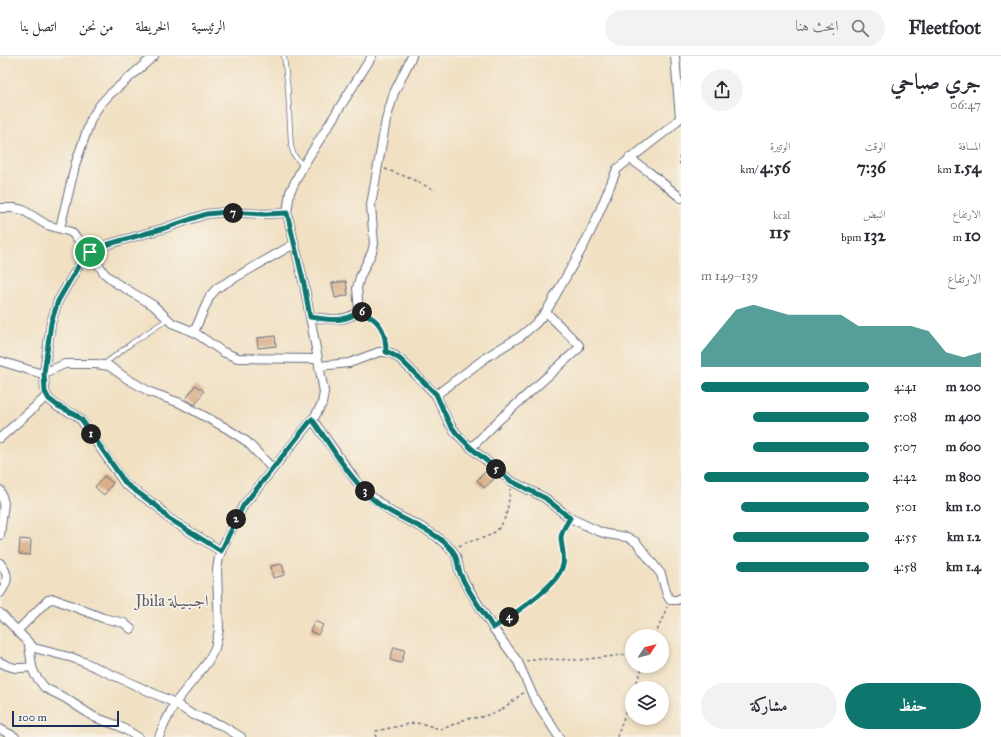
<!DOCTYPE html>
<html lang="ar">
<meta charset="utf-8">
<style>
body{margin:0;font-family:"IM FELL Great Primer",Amiri,serif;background:#f2f2f3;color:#2b2b33;direction:rtl;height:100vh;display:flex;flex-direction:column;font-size:15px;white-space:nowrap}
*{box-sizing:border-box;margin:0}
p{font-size:13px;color:#7c7c81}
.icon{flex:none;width:22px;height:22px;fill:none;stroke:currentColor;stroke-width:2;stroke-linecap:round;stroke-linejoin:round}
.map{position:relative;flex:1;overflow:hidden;direction:ltr}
.details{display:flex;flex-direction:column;background:#fff;width:320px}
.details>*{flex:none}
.needle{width:26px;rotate:54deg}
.controls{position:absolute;left:625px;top:573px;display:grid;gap:8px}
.controls a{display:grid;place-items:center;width:44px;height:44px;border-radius:50%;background:#fff;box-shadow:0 2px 6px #0003;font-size:20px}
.scale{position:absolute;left:12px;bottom:10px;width:107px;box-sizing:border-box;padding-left:4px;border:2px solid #1b2f5e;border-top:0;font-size:11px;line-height:14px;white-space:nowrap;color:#1b2f5e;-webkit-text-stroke:3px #f7f3e8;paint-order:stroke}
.pin{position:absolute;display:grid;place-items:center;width:34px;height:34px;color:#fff;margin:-17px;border:2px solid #fff;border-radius:50%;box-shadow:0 1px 4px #0007}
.km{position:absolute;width:20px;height:20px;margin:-10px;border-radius:50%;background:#222;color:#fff;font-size:11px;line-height:20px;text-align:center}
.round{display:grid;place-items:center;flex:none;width:42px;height:42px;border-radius:21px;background:#f2f2f3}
.overview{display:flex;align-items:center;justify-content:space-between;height:68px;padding:0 20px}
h1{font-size:22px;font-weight:700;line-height:30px}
.metrics{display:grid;grid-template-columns:repeat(3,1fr);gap:6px;height:68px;padding:4px 20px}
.metrics div{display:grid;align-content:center}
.metrics b{font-size:17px;font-weight:700}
.metrics small{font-size:11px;font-weight:400}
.metrics p{font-size:11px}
.chart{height:112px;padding:8px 20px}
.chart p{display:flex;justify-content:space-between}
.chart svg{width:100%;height:72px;margin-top:4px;fill:#0f766e;opacity:.7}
.action{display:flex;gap:8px;margin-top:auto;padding:8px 20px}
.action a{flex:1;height:46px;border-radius:24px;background:#0f766e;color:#fff;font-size:16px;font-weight:700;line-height:46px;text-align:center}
.action a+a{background:#f2f2f3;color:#2b2b33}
ul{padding:0 20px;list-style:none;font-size:13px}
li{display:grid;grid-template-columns:64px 48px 1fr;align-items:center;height:30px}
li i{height:10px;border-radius:5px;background:#0f766e}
header{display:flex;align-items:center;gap:24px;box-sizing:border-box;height:56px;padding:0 20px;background:#fff;border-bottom:1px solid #e1e1e2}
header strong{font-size:19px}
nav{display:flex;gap:22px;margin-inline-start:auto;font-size:14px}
.search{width:280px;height:36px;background:#f2f2f3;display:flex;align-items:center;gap:10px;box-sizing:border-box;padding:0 14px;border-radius:22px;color:#7c7c81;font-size:15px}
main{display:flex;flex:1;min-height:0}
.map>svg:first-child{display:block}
.building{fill:#d9af89}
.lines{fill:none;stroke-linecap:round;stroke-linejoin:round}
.lane-casing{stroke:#666d81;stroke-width:5.5}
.street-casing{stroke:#666d81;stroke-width:10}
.path{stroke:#666d81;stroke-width:1.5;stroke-dasharray:3 3;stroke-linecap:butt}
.lane{stroke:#fff;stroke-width:4}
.street{stroke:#fff;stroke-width:8}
.route-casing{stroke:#fff;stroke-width:8}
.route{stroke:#0f766e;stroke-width:5}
.labels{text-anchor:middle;stroke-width:3;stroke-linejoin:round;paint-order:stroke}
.quarter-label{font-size:16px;fill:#5e5c6d;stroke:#f7f3e8}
</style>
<header>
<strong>Fleetfoot</strong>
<div class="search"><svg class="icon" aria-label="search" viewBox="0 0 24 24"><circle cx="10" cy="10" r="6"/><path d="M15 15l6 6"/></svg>ابحث هنا</div>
<nav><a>الرئيسية</a><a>الخريطة</a><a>من نحن</a><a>اتصل بنا</a></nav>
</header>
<main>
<section class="details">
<div class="overview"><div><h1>جري صباحي</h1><p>06:47</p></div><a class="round"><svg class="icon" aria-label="share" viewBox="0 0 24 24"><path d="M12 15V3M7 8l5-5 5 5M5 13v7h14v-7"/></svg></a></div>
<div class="metrics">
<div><p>المسافة</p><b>1.54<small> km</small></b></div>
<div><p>الوقت</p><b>7:36</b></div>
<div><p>الوتيرة</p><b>4:56<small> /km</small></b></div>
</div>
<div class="metrics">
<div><p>الارتفاع</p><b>10<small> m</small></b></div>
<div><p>النبض</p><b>132<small> bpm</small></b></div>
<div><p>kcal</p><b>115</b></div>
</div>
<div class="chart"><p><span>الارتفاع</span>139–149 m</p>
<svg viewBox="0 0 160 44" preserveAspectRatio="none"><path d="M0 44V35L10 22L20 9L30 6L40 9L50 12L60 12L70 12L80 12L90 19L100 19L110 19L120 19L130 22L140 35L150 38L160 35V44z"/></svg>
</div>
<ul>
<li><b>200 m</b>4:41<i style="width:100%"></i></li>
<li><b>400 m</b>5:08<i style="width:69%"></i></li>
<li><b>600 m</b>5:07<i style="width:69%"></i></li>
<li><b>800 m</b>4:42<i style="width:98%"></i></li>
<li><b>1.0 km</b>5:01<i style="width:76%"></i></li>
<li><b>1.2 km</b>4:55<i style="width:81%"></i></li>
<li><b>1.4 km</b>4:58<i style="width:79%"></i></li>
</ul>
<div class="action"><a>حفظ</a><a>مشاركة</a></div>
</section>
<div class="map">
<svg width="681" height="681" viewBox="0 0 681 681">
<rect width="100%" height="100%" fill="#f7f3e8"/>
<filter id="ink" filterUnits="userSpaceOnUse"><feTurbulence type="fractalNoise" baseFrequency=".025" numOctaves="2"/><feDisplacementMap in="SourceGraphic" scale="8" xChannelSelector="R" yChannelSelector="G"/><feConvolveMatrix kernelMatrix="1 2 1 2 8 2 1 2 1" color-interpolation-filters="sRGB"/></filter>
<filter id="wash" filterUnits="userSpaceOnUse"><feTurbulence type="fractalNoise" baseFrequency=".012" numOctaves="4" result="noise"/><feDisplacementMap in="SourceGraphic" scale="16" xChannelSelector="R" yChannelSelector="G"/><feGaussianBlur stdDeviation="0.9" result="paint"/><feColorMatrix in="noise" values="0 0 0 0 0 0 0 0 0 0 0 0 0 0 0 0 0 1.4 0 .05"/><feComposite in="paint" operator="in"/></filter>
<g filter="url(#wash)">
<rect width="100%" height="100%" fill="#f1e0c2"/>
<g id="blocks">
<g class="building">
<path d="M346,225L348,239L335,242L332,227Z"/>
<path d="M275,280L276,290L258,292L257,282Z"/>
<path d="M195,329L204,335L195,349L186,343Z"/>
<path d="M486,415L494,423L484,432L477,424Z"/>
<path d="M104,420L113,427L104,439L95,431Z"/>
<path d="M20,483L31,484L30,499L19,498Z"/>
<path d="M282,508L285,519L273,522L271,510Z"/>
<path d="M315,565L323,569L318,579L310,575Z"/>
<path d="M394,591L405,594L401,607L390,604Z"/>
</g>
</g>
</g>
<g filter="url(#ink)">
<use href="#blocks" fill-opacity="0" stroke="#666d81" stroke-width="1"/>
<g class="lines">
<g class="lane-casing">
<g id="lane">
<path d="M284,0L288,34L291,90L294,99L303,110"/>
<path d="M359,255C379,263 386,274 386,296"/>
<path d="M104,308L132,287L168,263"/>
</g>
</g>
<g class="street-casing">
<g id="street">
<path d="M629,102L649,116L681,142"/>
<path d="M0,152H14L23,154L47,169L71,176L90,196L104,217L116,227L153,249L172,267L194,276L223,296L238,302L317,303"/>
<path d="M60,172L76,106L91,63L99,50L109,39L154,0"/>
<path d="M310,261C328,263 344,267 359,255L357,232L360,221L372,196L374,188L371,149L386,64L394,37L412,0"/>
<path d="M194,276L210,240L217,232L294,188"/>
<path d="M0,305L39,317H44L65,308H96L109,310L126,322L150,336L180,347L226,372L246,385L272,412"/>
<path d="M319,310L349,307L379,296H386L391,297L400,303L436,339L449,367L457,378L471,392L511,425L545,442L570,462L598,475L607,478L627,481L636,486L661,518L667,539L670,544H677L681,542"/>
<path d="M436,339L488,300L521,280L535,268L546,256L584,189L596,164L617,113L671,71L680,62L675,0"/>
<path d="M312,363L356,425L367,437L391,456L421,471L436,480L452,494L456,500L460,517L465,527L493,572L518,606L534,642L559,681"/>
<path d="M0,382L47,340"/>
<path d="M471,392L500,363L579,292V289L546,256"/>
<path d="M0,434L4,447L0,479"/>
<path d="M221,495L168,462L158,451L125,428L81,364L76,359L58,351L49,343L45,336L44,317L51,267L58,245L79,209L90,196L109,188L165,172L206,158L227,156L264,158L287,157"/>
<path d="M0,507C9,518 9,525 0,537"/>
<path d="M0,557L34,592L73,602L86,607L175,647L191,658L221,669L241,681"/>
<path d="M17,575L48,544L54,543L103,562L124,567L131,573"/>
<path d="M29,589L32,611L35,619L45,632L65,642L94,661L119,670L138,681"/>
<path d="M0,606C13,613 17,613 32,611"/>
<path d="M0,673L15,681"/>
<path d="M159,681L163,671L175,647L207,607L215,592L219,574L217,514L219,501L224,488L243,450L315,360L322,348L324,336L304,228L287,157L290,136L303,110L372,0"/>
</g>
</g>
<g class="path">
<path d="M681,94L679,103L681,111"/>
<path d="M385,113L407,121L435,134"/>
<path d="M459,490C468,485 477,484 486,481C507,472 508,453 510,433"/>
<path d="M499,568C516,556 559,529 563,507C566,492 558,485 566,468"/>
<path d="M655,580L667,551"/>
<path d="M526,605L542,603L579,604L632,598"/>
<path d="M634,632L643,610"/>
<path d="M376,681L375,678L376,675L414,667L424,668L439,673L445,672L466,663L481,661L500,655L523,637"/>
<path d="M617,681L632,638"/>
</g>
<use href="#lane" class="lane"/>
<use href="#street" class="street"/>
</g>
</g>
<g class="lines" filter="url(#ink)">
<g class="route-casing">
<path id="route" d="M227,156L264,158L287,157L304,228L310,261C327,263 344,268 359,255C379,263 386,273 386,296L390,297L400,303L436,338L449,367L457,378L471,392L511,425L545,442L570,462C567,467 562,474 561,481C561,490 565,499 563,509C557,531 512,559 493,572C483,555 467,535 460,517C457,509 458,501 452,494C433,472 403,466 380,449C353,429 332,391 312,363L243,450L221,495L168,462L158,451L126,428L82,364L76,359L58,350L49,343L45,336L44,317L51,267L58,245L79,209L90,196L109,188L165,172L206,158Z"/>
</g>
<use href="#route" class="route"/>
</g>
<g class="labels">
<g class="quarter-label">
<text x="172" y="550">Jbila اجـبـيـلة</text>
</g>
</g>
</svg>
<div class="controls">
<a><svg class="needle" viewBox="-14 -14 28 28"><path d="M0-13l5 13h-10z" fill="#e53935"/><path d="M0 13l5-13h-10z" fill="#7c7c81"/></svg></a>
<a><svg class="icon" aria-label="layers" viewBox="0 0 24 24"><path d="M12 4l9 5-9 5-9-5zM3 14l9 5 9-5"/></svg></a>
</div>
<div class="scale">100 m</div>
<div class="pin" style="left:90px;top:196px;background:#1e9e55"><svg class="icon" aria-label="arrive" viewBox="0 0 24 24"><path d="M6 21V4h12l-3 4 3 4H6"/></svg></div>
<b class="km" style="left:91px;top:378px">1</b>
<b class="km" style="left:236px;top:463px">2</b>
<b class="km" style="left:365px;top:435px">3</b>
<b class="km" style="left:509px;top:561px">4</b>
<b class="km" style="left:496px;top:413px">5</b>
<b class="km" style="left:362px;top:256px">6</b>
<b class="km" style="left:233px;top:157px">7</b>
</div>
</main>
